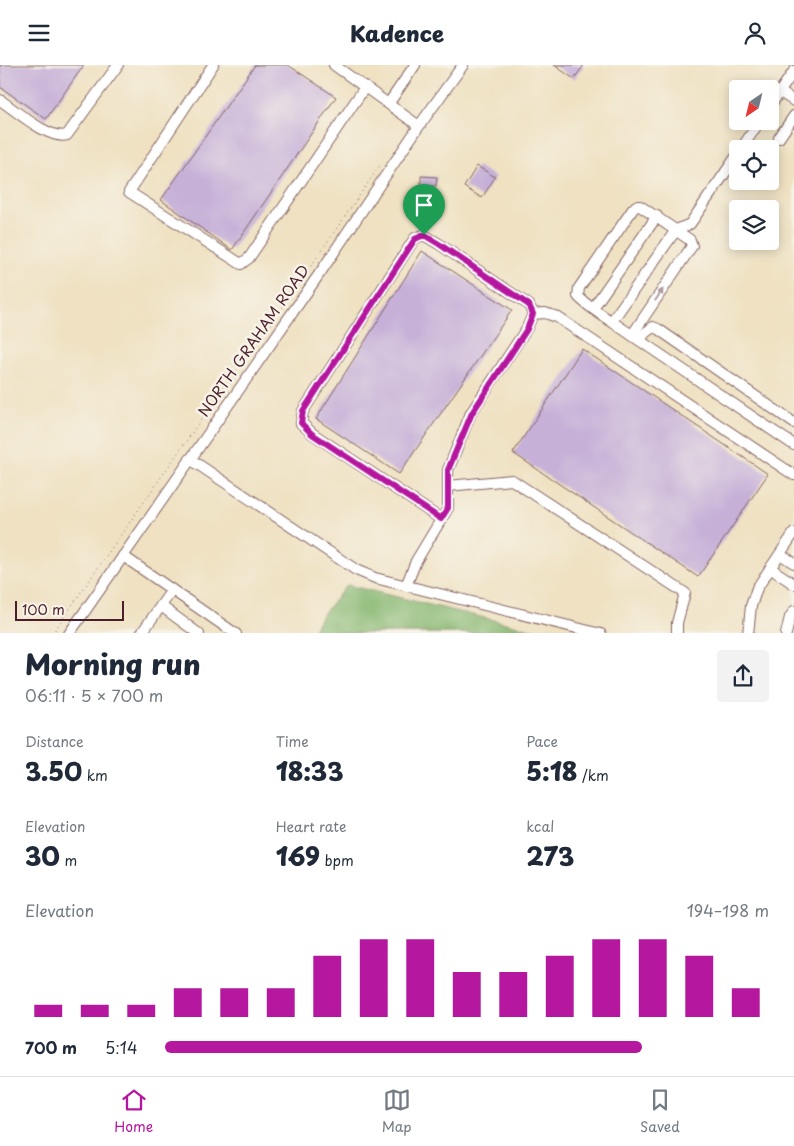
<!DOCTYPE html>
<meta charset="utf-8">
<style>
body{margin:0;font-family:"Playpen Sans",sans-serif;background:#f2f2f3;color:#1f2937;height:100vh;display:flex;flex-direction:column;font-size:19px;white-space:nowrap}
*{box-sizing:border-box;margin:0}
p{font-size:16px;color:#747a83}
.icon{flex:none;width:28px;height:28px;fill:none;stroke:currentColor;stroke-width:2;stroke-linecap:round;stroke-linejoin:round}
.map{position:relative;height:568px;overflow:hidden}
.drawer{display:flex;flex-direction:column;background:#fff;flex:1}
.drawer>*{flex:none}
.needle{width:32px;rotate:215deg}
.fabs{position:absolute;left:729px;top:15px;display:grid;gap:10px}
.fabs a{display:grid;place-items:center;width:50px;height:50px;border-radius:5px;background:#fff;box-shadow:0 2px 12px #0003;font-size:25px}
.scale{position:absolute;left:15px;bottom:12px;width:109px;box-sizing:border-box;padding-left:5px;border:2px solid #4a1f2b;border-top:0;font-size:14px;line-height:18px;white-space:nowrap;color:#4a1f2b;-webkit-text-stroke:4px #f7f3e8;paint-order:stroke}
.pin{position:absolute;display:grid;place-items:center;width:42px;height:42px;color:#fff;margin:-51px -21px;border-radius:50% 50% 50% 0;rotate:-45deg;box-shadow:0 0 5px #0007}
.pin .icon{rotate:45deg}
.round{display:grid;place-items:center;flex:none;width:52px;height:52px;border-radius:5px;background:#f2f2f3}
.overview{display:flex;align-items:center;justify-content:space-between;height:85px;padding:0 25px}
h1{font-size:28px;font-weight:800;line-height:38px}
.figures{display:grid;grid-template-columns:repeat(3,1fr);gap:8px;height:85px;padding:5px 25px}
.figures div{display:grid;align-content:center}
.figures b{font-size:25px;font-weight:800}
.figures small{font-size:14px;font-weight:400}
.figures p{font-size:14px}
.chart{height:140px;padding:10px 25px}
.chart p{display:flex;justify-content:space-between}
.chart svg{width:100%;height:90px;margin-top:5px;stroke:#b5179e;stroke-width:6}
ul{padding:0 25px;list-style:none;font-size:16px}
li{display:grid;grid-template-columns:80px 60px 1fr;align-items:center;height:38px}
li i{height:12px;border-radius:6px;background:#b5179e}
header{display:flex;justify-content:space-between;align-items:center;height:65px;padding:0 25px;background:#fff;font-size:22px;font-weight:800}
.dock{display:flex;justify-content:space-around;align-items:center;height:70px;border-top:1px solid #e0e1e3;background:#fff;font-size:14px;color:#747a83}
.dock a{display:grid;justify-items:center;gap:2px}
.dock .on{color:#b5179e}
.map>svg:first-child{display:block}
.forest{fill:#86b770;stroke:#686b4e}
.building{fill:#c6b0d8}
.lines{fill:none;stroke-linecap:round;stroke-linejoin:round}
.minor-casing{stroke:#846360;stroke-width:12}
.path{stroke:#846360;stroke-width:1;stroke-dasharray:1 4;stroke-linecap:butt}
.minor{stroke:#fff;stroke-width:10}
.oneway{fill:#ae9aa0}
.route-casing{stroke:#fff;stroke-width:10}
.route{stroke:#b5179e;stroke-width:6}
.labels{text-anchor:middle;stroke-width:5;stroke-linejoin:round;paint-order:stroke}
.street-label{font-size:15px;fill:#4a1f2b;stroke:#f7f3e8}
</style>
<header><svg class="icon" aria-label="menu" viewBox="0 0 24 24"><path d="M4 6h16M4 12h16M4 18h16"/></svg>Kadence<svg class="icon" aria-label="person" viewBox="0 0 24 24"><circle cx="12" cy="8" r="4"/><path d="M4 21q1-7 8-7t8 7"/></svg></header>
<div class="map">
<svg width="794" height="569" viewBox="0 0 794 569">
<rect width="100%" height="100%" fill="#f7f3e8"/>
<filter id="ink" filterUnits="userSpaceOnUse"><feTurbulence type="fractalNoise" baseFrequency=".02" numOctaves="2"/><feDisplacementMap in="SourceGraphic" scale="10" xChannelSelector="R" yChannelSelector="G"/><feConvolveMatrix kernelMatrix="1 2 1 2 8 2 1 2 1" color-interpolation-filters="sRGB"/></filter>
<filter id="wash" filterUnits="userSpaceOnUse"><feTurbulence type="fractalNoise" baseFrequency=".0096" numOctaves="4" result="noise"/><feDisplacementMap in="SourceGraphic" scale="20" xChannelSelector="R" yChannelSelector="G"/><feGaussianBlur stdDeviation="1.12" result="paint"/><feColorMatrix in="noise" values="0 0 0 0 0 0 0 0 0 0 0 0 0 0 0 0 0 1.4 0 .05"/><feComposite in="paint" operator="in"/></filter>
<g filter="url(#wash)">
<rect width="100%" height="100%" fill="#efe1c1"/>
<path class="forest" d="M347,520L547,568H312L322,550Z"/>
<g id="blocks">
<g class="building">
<path d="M0,0H84L46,54L0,22Z"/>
<path d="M255,0H288L336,32L232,185L161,135Z"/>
<path d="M554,0H584L574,14Z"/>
<path d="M477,101L495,112L482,133L464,122Z"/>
<path d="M421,111L437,112L436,121H421Z"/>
<path d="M422,186L512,245L399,409L316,354Z"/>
<path d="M582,284L768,409L698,512L513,388Z"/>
</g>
</g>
</g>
<g filter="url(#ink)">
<use href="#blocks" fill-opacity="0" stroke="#846360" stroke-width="1"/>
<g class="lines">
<g class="minor-casing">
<g id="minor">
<path d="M213,0L129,127L241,199L249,193L365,22"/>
<path d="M334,0L419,61"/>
<path d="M780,27L794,36"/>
<path d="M0,35C14,44 50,76 67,70L118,0"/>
<path d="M389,38L415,0"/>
<path d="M770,41L794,6"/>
<path d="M779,73L794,51"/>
<path d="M741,84L760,56"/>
<path d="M593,243L657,151"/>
<path d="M533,249L545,248L557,252L794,410"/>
<path d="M612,256L676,165L690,159L738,89"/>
<path d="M632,270L692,181L690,175L640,141H636L633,144L579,223L578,231C585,241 618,260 630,269C685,306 739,343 794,380"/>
<path d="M640,275L645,268L653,262L658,264L794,358"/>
<path d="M190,394L356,505L375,513L601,569"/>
<path d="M448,421L512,415L685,528L677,558V569"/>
<path d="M780,489L794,498"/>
<path d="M123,491L236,569"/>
<path d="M770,503L794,519"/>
<path d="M406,521L416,496L448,443V405L471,348L527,263L533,249L529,240L439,179L424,170L415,173L303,346L301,358L313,369L441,454"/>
<path d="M161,541L199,569"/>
<path d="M69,569L320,208L419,61L463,0"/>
<path d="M141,569L172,525"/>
<path d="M748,569L751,541L757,523L794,468"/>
<path d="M786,569L790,552L794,546"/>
</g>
</g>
<path class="path" d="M52,569L251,283L262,272L381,99"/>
<use href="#minor" class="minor"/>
</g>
<defs><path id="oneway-solid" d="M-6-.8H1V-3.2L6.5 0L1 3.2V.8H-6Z" transform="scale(1.25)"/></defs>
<use class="oneway" href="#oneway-solid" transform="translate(659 230) rotate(-56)"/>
</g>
<g class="lines" filter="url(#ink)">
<g class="route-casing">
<path id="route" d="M424,170L439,179L529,240L533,249L527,264L472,348L448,405V443L441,454L312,369L301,358L303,346L415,174Z"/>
</g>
<use href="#route" class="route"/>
</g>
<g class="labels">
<g class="street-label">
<text transform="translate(254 276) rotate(-55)" y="5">NORTH GRAHAM ROAD</text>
</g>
</g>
</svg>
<div class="fabs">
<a><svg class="needle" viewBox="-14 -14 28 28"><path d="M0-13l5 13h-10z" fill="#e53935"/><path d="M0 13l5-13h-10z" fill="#747a83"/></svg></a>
<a><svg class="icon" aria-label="locate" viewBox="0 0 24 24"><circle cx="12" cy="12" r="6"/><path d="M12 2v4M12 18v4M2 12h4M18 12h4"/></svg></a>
<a><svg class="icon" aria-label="layers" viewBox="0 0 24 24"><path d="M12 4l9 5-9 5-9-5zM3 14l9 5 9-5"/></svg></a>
</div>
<div class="scale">100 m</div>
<div class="pin" style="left:424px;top:170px;background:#1e9e55"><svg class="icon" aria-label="arrive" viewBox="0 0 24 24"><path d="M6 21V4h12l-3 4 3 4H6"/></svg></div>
</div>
<section class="drawer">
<div class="overview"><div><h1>Morning run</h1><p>06:11 · 5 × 700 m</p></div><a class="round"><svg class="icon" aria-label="share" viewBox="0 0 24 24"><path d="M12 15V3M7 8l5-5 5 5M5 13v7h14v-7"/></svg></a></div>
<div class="figures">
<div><p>Distance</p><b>3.50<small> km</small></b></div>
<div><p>Time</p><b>18:33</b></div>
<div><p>Pace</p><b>5:18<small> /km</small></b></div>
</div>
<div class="figures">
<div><p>Elevation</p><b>30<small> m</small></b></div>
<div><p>Heart rate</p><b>169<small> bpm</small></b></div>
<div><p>kcal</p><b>273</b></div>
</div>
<div class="chart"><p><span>Elevation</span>194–198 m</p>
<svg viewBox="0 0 160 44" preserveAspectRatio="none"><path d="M5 44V38M15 44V38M25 44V38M35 44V30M45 44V30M55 44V30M65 44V14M75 44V6M85 44V6M95 44V22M105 44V22M115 44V14M125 44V6M135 44V6M145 44V14M155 44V30"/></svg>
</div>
<ul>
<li><b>700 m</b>5:14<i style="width:79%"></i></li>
</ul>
</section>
<nav class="dock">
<a class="on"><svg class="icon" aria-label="home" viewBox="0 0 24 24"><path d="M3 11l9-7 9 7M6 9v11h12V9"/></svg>Home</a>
<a><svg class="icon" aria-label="map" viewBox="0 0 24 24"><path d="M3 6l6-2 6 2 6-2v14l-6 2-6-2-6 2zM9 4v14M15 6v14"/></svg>Map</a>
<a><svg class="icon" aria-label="saved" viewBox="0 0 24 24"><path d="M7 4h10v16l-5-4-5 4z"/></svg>Saved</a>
</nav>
